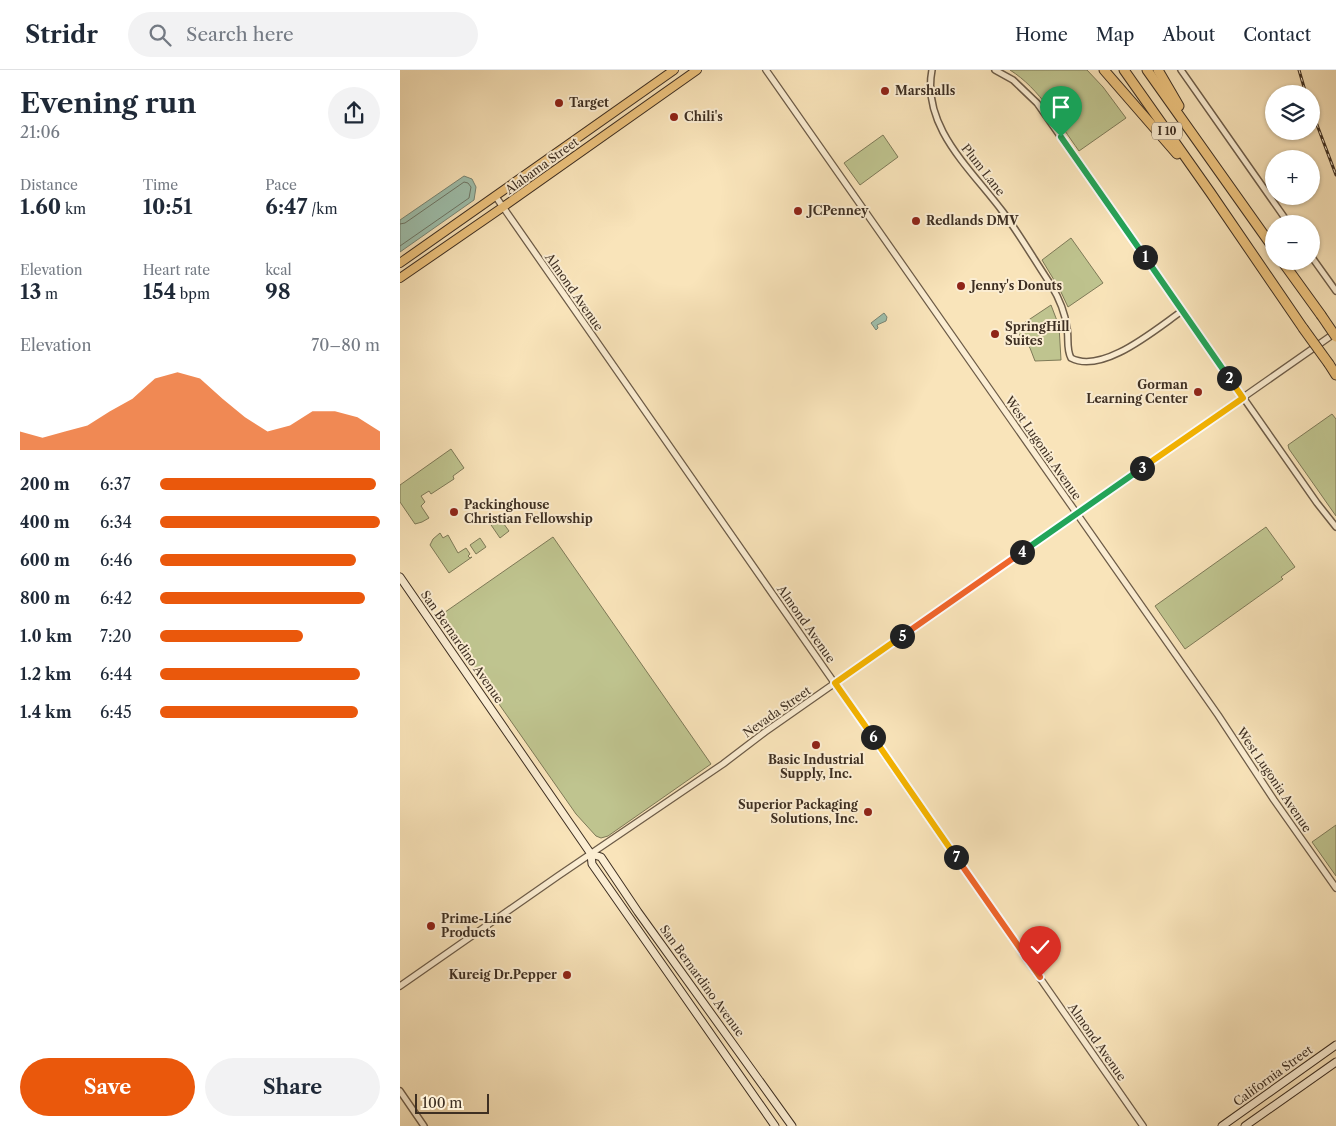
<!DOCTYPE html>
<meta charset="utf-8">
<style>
body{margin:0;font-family:"Libre Caslon Text",serif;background:#f2f2f3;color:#1f2937;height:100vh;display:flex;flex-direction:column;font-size:19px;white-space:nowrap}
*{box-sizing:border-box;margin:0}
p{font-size:16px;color:#747a83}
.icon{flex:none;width:28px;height:28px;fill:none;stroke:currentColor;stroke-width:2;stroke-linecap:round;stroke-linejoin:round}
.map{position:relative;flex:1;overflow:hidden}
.drawer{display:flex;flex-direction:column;background:#fff;width:400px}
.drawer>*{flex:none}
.tools{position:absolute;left:865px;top:15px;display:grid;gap:10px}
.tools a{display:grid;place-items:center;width:55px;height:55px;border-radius:50%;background:#fff;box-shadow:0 1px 4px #0004;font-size:25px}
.scale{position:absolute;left:15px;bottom:12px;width:74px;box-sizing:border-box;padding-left:5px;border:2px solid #3e2f22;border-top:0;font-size:14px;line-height:18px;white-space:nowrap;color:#3e2f22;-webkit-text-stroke:4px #fbedd2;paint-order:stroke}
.pin{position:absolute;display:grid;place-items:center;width:42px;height:42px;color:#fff;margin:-51px -21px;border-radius:50% 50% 50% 0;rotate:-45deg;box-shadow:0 0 5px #0007}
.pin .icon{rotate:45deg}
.km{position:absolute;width:25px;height:25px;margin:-12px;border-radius:50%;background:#222;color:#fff;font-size:14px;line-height:25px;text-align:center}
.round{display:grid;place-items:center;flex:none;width:52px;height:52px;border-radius:26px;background:#f2f2f3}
.overview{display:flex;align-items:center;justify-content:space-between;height:85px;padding:0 20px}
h1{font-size:28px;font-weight:700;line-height:38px}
.stats{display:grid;grid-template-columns:repeat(3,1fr);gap:8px;height:85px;padding:5px 20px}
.stats div{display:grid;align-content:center}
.stats b{font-size:21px;font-weight:700}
.stats small{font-size:14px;font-weight:400}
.stats p{font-size:14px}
.chart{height:140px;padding:10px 20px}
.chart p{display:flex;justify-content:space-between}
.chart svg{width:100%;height:90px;margin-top:5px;fill:#ea580c;opacity:.7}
.action{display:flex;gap:10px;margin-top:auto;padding:10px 20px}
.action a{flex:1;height:58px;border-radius:30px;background:#ea580c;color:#fff;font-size:20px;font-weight:700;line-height:58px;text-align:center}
.action a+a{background:#f2f2f3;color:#1f2937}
ul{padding:0 20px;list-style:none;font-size:16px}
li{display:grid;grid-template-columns:80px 60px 1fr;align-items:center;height:38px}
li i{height:12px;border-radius:6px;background:#ea580c}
header{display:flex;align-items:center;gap:30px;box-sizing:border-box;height:70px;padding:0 25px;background:#fff;border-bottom:1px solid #e0e1e3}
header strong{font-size:24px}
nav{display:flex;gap:28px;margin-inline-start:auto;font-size:18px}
.search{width:350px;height:45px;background:#f2f2f3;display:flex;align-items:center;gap:12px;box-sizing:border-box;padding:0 18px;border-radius:28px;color:#747a83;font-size:19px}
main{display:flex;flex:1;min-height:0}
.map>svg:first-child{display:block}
.grass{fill:#bfc48f;stroke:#7e7a58}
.water{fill:#9ebfac;stroke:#788575}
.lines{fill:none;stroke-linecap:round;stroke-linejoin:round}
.shore{stroke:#6e7767;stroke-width:1}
.minor-casing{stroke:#6d5c48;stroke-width:8}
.tertiary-casing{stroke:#6d5c48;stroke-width:8}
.secondary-casing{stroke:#3e2f22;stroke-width:9}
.primary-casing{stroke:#3e2f22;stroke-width:10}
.motorway-casing{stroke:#3e2f22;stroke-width:11}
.minor{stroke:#fbedd2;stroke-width:5}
.tertiary{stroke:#fbedd2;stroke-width:5.5}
.secondary{stroke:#fbedd2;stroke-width:7}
.primary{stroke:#ecc27d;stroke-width:8}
.motorway{stroke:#ecc27d;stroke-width:9}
.rail-casing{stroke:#3e2f22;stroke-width:3}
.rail{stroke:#fbedd2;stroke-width:1;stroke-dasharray:4;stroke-linecap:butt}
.motorway-bridge-casing{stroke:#3e2f22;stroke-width:11;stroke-linecap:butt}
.motorway-bridge{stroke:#ecc27d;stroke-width:9}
.split-1-casing{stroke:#fff;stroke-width:10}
.split-2-casing{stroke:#fff;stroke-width:10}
.split-3-casing{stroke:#fff;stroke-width:10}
.split-4-casing{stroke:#fff;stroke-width:10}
.split-5-casing{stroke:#fff;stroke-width:10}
.split-6-casing{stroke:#fff;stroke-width:10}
.split-7-casing{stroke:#fff;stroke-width:10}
.split-8-casing{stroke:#fff;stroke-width:10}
.split-1{stroke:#22a559;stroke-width:6}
.split-2{stroke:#22a559;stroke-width:6}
.split-3{stroke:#f5b400;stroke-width:6}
.split-4{stroke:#22a559;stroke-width:6}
.split-5{stroke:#f0652b;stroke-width:6}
.split-6{stroke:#f5b400;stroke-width:6}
.split-7{stroke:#f5b400;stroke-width:6}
.split-8{stroke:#f0652b;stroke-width:6}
.poi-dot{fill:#8f2418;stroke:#fbedd2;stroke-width:2}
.labels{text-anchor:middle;stroke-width:4;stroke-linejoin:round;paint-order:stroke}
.shield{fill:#fbedd2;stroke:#776857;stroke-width:1}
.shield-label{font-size:11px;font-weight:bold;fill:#3e2f22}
.poi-label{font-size:12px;font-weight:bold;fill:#3e2f22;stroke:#fbedd2;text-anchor:start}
.street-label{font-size:12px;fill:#3e2f22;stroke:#fbedd2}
</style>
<header>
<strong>Stridr</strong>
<div class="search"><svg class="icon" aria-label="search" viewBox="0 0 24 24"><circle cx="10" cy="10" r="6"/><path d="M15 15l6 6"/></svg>Search here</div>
<nav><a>Home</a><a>Map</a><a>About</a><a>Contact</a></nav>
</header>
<main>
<section class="drawer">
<div class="overview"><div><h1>Evening run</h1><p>21:06</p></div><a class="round"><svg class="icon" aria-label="share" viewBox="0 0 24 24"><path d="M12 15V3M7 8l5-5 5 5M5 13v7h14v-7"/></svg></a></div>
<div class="stats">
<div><p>Distance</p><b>1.60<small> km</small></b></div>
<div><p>Time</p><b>10:51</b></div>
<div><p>Pace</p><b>6:47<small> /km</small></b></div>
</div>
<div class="stats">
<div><p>Elevation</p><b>13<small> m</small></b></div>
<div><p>Heart rate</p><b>154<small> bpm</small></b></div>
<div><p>kcal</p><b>98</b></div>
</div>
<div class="chart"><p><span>Elevation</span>70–80 m</p>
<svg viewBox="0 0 160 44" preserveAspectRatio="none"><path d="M0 44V35L10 38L20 35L30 32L40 25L50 19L60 9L70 6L80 9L90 19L100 28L110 35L120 32L130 25L140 25L150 28L160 35V44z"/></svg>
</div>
<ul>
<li><b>200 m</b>6:37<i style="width:98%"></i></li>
<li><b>400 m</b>6:34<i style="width:100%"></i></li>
<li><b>600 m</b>6:46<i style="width:89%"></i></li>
<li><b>800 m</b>6:42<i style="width:93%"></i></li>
<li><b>1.0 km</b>7:20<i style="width:65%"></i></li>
<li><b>1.2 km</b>6:44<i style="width:91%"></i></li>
<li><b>1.4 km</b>6:45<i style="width:90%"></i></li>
</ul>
<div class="action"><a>Save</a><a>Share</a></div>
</section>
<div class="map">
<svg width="936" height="1056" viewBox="0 0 936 1056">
<rect width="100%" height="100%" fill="#f9e4ba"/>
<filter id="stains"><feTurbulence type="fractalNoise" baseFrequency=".004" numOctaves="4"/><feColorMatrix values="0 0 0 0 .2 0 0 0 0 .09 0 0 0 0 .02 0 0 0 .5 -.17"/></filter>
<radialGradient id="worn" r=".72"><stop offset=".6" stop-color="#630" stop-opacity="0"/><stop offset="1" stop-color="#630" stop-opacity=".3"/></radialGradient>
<g class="grass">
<path d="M610,0H687L703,17L726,48L679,81C658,52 640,19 610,0Z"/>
<path d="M483,65L498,87L460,115L444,93Z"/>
<path d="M671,168L703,213L668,237L660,220L642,190Z"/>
<path d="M651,235L659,256L661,290L635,291L630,278L615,259Z"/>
<path d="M932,344L936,349V446L889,379L888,375Z"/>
<path d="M51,379L64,398L53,406L54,409L31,424L29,421L21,426L25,432L21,436L29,448L22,452L15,454L0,432V415Z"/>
<path d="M98,446L109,461L100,468L89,452Z"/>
<path d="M866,457L895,497L881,507L883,509L785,579L755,536Z"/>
<path d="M40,463L43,468L48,465L58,483L66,478L70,484L68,486L70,488L72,487L49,503L30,475L33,469Z"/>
<path d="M153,467L311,694L208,766L201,768L196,766L176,744L38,547Z"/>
<path d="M80,468L86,477L76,484L70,475Z"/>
<path d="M936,755V806L912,772Z"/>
</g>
<g class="water">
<path d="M64,106L72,109L76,117L74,130L0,182V150Z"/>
<path d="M484,243L487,247L486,251L477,255L478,258L476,260L471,253Z"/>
</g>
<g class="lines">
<path class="shore" d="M0,154L5,153L64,112L68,113L71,117L69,128L0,176"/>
<g class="minor-casing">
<g id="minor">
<path d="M532,0C521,57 572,100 603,142C620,165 635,191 651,215C659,228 665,243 667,258C669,268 666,279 671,288C703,305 757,258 782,241"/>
<path d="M595,0L613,10L637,33L917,433L936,457"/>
<path d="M781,0L889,154"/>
<path d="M911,186L936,221"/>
<path d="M0,1021L24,1056"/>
</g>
</g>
<g class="tertiary-casing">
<g id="tertiary">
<path d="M366,0L818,645L874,730L936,818"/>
<path d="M96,127L743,1056"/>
<path d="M0,916L158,806L323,694L365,662L935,263"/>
</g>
</g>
<g class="secondary-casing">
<g id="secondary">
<path d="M0,507L191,784L192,794L375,1056"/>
<path d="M191,784L201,787L238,842L392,1056"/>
<path d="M822,1056L936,975"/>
<path d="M845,1056L936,992"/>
</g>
</g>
<g class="primary-casing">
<g id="primary">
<path d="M0,193L274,0"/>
<path d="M0,208L103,137L297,0"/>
</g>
</g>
<g class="motorway-casing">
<g id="motorway">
<path d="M704,0L777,84"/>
<path d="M724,0L810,122L903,258"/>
<path d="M747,0L874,179"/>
<path d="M758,0L779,36"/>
<path d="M882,191L921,245"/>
<path d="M929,294L936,305"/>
</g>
</g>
<use href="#minor" class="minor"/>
<use href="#tertiary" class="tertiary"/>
<use href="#secondary" class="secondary"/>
<use href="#primary" class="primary"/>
<use href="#motorway" class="motorway"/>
<g class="rail-casing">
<g id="rail">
<path d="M899,0L906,24"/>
<path d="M911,39L936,105"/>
</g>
</g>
<use href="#rail" class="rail"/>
<g class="motorway-bridge-casing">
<g id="motorway-bridge">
<path d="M921,245L936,267"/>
<path d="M903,258L929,294"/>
</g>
</g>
<use href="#motorway-bridge" class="motorway-bridge"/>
</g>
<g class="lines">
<g class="split-1-casing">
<path id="split-1" d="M661,67L745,187"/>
</g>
<g class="split-2-casing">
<path id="split-2" d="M745,187L829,308"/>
</g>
<g class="split-3-casing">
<path id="split-3" d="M742,398L843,328L829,308"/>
</g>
<g class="split-4-casing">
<path id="split-4" d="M622,482L742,398"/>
</g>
<g class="split-5-casing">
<path id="split-5" d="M502,566L622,482"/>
</g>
<g class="split-6-casing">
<path id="split-6" d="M473,667L435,613L502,566"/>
</g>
<g class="split-7-casing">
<path id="split-7" d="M473,667L556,787"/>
</g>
<g class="split-8-casing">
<path id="split-8" d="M556,787L640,907"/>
</g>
<use href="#split-1" class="split-1"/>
<use href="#split-2" class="split-2"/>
<use href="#split-3" class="split-3"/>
<use href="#split-4" class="split-4"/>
<use href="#split-5" class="split-5"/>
<use href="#split-6" class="split-6"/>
<use href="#split-7" class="split-7"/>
<use href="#split-8" class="split-8"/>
</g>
<g class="poi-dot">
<circle cx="485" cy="21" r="5"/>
<circle cx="159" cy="33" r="5"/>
<circle cx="274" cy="47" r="5"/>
<circle cx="398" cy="141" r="5"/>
<circle cx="516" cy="151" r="5"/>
<circle cx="561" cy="216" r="5"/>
<circle cx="595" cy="264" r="5"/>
<circle cx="798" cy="322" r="5"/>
<circle cx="54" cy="442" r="5"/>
<circle cx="416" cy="675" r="5"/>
<circle cx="468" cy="742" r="5"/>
<circle cx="31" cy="856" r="5"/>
<circle cx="167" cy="905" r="5"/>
</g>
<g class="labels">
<rect class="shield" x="752" y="52.5" width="30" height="17" rx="4"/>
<g class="shield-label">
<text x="767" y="65">I 10</text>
</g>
<g class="poi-label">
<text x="495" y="25">Marshalls</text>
<text x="169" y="37">Target</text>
<text x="284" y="51">Chili's</text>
<text x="408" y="145">JCPenney</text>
<text x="526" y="155">Redlands DMV</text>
<text x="571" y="220">Jenny's Donuts</text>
<text x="605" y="261">SpringHill<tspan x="605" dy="14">Suites</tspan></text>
<text x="788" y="319" text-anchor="end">Gorman<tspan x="788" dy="14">Learning Center</tspan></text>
<text x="64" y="439">Packinghouse<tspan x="64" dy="14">Christian Fellowship</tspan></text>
<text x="416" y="694" text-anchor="middle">Basic Industrial<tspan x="416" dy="14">Supply, Inc.</tspan></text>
<text x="458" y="739" text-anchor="end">Superior Packaging<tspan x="458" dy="14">Solutions, Inc.</tspan></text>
<text x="41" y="853">Prime-Line<tspan x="41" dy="14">Products</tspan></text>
<text x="157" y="909" text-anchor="end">Kureig Dr.Pepper</text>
</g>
<g class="street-label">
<text transform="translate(142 96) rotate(-36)" y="4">Alabama Street</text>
<text transform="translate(583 100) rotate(52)" y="4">Plum Lane</text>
<text transform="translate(174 222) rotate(55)" y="4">Almond Avenue</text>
<text transform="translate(643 378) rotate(55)" y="4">West Lugonia Avenue</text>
<text transform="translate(406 554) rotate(55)" y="4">Almond Avenue</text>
<text transform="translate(62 577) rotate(55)" y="4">San Bernardino Avenue</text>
<text transform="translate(377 642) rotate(-35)" y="4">Nevada Street</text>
<text transform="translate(874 710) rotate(56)" y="4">West Lugonia Avenue</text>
<text transform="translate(302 911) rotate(54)" y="4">San Bernardino Avenue</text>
<text transform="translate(697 972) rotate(55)" y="4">Almond Avenue</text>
<text transform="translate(873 1006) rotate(-36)" y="4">California Street</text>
</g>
</g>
<rect width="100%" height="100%" filter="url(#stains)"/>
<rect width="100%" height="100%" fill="url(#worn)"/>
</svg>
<div class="tools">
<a><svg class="icon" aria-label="layers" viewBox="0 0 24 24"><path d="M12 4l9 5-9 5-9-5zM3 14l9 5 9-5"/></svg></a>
<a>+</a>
<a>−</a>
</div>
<div class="scale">100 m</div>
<div class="pin" style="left:661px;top:67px;background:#1e9e55"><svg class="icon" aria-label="arrive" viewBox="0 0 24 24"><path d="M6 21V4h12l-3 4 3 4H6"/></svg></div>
<div class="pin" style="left:640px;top:907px;background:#d93025"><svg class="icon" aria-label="check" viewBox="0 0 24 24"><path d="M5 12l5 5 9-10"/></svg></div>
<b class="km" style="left:745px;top:187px">1</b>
<b class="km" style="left:829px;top:308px">2</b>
<b class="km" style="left:742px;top:398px">3</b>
<b class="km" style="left:622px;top:482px">4</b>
<b class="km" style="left:502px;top:566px">5</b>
<b class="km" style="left:473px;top:667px">6</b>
<b class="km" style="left:556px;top:787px">7</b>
</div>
</main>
